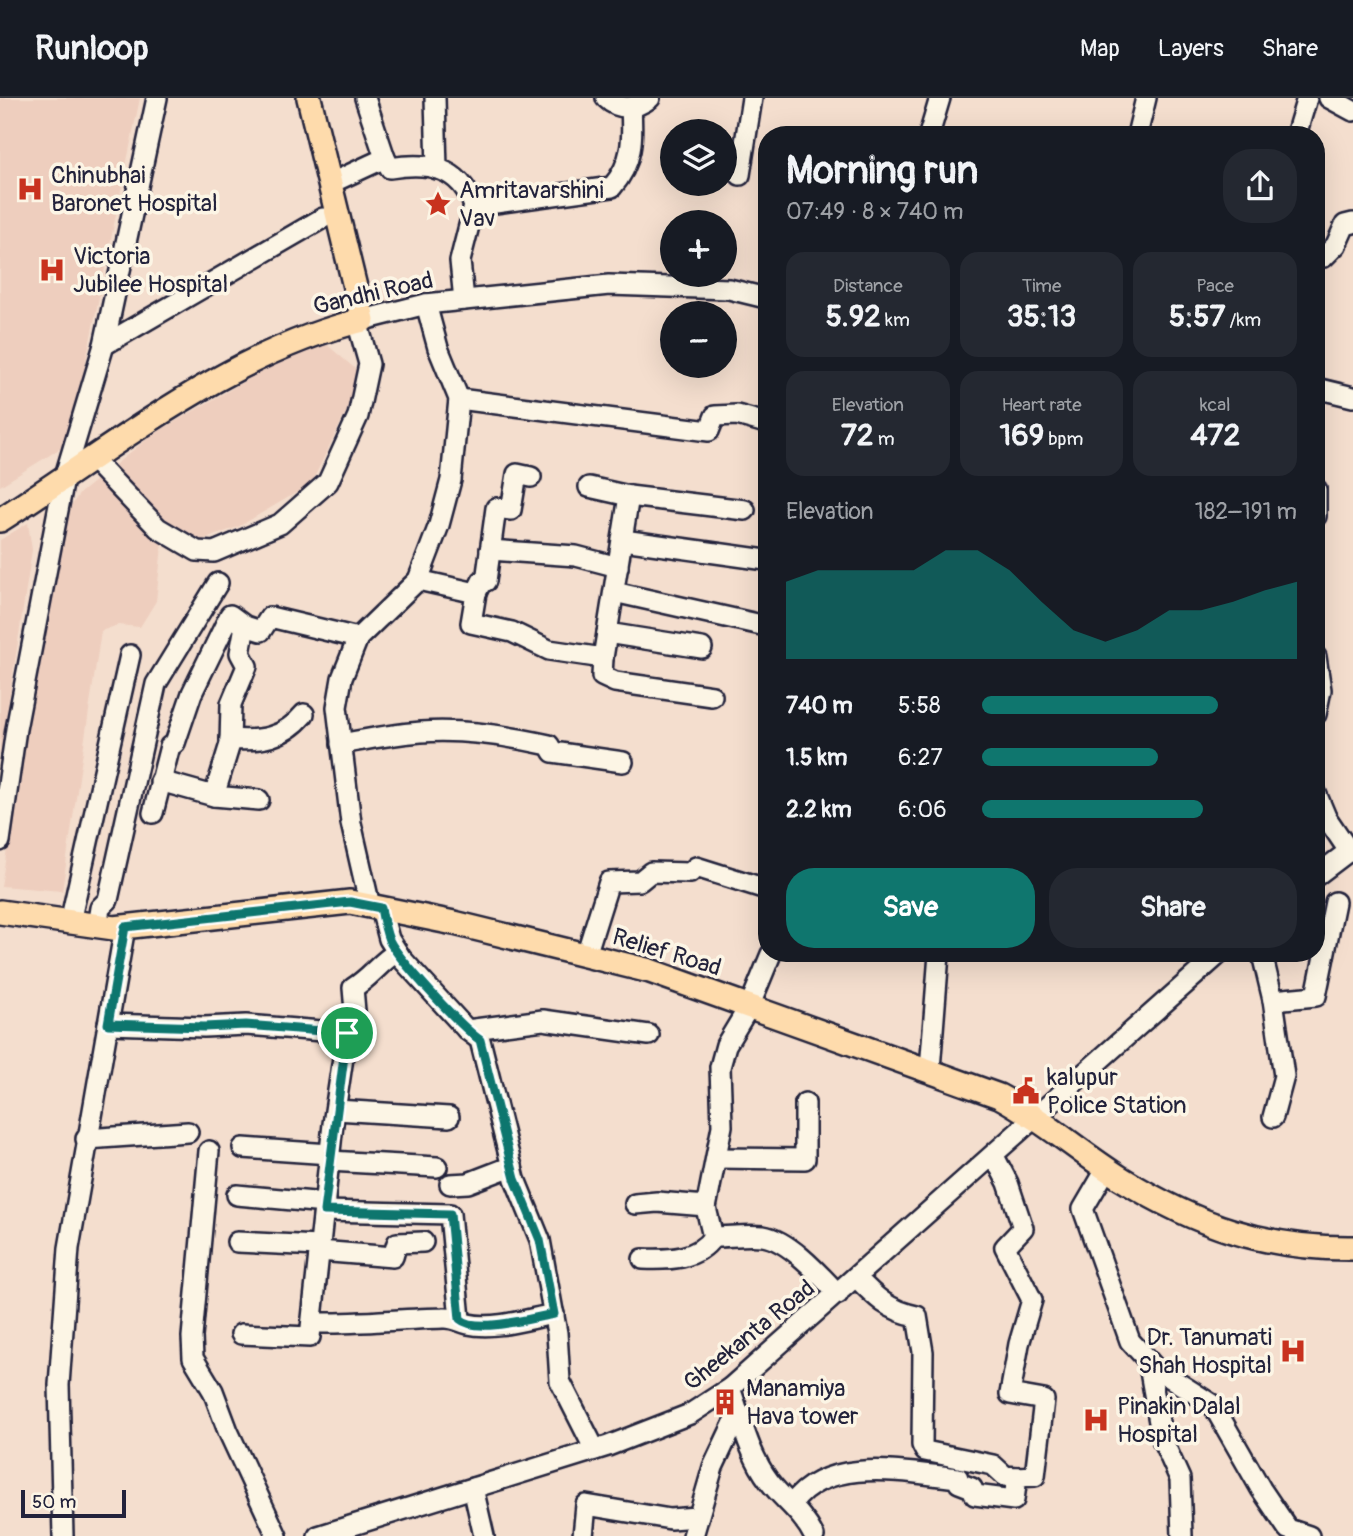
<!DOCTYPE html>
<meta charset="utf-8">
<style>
body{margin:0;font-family:Pangolin,sans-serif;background:#242831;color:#f1f3f6;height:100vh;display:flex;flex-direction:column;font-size:26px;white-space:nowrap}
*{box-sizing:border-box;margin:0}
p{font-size:23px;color:#9ea1a6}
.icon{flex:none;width:38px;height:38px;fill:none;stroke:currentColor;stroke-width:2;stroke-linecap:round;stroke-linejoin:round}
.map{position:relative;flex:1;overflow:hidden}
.details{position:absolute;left:758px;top:28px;width:567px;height:836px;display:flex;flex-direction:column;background:#171b24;border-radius:28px;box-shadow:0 7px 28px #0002}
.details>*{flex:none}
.buttons{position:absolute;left:660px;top:21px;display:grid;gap:14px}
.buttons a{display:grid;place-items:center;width:77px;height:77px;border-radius:50%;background:#171b24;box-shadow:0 7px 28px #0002;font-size:35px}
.scale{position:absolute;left:21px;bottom:18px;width:105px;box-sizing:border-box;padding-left:7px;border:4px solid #22223b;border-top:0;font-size:19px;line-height:24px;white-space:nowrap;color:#22223b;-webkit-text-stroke:5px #fcf5e5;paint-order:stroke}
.pin{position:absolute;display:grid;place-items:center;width:60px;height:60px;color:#fff;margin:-30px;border:4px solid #fff;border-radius:50%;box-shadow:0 2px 7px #0007}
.round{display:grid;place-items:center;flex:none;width:74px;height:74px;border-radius:28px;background:#242831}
.headline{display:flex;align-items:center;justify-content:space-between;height:119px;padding:0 28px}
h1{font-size:38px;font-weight:700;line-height:52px}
.figures{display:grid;grid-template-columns:repeat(3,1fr);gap:10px;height:119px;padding:7px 28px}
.figures div{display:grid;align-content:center;border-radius:18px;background:#242831;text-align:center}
.figures b{font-size:30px;font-weight:700}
.figures small{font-size:19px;font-weight:400}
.figures p{font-size:19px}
.chart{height:196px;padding:14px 28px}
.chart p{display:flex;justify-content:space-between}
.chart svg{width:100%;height:126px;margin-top:7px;fill:#0f766e;opacity:.7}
.button{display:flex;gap:14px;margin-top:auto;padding:14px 28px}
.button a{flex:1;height:80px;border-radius:28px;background:#0f766e;color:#fff;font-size:28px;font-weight:700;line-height:80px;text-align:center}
.button a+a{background:#242831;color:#f1f3f6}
ul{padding:0 28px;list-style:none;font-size:23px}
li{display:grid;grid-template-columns:112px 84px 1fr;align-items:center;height:52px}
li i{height:18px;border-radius:9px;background:#0f766e}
header{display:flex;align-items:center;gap:42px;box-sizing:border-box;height:98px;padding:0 35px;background:#171b24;border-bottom:2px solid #363941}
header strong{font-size:33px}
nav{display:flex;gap:38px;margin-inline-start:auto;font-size:24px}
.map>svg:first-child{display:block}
.built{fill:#eecebe}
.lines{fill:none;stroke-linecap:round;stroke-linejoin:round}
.minor-casing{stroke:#22223b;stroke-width:24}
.major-casing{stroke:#22223b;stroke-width:28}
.minor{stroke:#fcf5e5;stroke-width:19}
.major{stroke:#fedbac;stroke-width:23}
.route-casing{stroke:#fff;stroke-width:14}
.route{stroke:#0f766e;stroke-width:9}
.labels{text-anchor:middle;stroke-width:7;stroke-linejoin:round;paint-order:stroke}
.poi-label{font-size:24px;fill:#22223b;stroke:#fcf5e5;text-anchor:start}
.street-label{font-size:24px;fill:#22223b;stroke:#fcf5e5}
</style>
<header>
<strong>Runloop</strong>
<nav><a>Map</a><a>Layers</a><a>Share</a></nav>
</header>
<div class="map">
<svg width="1353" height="1438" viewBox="0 0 1353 1438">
<rect width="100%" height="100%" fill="#f4dece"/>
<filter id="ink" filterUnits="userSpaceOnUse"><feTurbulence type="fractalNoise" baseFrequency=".0143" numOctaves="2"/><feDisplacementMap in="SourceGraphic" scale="14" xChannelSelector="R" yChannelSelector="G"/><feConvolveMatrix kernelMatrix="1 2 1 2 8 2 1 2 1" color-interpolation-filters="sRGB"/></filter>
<g filter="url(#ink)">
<g class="built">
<path d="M0,0H140L69,345L0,388Z"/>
<path d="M319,240L359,274L347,312L311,386L238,429L185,448L164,430L156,503L140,529L118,527L101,533L62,793L1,788L58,441L66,415L80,395L152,337Z"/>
<path d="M28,425L32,452L0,661V442Z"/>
</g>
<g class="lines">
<g class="minor-casing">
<g id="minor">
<path d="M435,0L437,71"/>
<path d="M606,0C619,13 636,11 650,0"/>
<path d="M1329,0L1353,13"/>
<path d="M929,37L940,0"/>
<path d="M1137,37L1146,0"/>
<path d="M1296,37L1307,0"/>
<path d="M385,60L390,70C428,64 459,68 474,108L612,89C633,65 633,41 631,10"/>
<path d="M740,77L752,0"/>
<path d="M329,86L385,60L365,0"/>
<path d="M1316,159H1324L1336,147L1345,127L1353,125"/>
<path d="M464,202L460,163L474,108"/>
<path d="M363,222L426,206L609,187L729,191L766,200"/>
<path d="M104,247L323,120"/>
<path d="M1316,290L1353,299"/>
<path d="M459,301L709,333L715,318L737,317L766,325"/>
<path d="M93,362L158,430L197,453L214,454L280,426L328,384L358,318L369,266L357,223"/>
<path d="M589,389L629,398L745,412"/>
<path d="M1316,391V418"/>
<path d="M623,442L766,462"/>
<path d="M490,452L576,458L618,469"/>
<path d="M418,482L476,495L471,525L512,534L549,552L603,560L629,398"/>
<path d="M614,494L766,528"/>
<path d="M476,495L482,483H486L496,410L511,412L517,376L531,379"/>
<path d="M245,528L240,555L247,568L231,606L230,646L214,698L259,702"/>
<path d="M607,535L702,550"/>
<path d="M1316,559L1321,592L1316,616"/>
<path d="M603,560L602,578L615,584L712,598"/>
<path d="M230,641C260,644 284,640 304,616"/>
<path d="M341,646C367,641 394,636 421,634C462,631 509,638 549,647L553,654L623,664"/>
<path d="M160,683L214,698"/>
<path d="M1316,695L1326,719L1349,753"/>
<path d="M153,715L170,648L175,645L192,595L230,517L245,528L261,533L270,519L358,540"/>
<path d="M0,743L16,631L64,381L104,247L157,0"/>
<path d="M1316,778L1353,750"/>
<path d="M370,808L351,725L337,609L342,580L358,540L418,482L439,427L451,382L459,301L438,250L426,206"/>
<path d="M381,811L389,841L401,860L467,932L480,942L515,1081L540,1142L557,1235L560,1283L595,1352"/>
<path d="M70,824L130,557"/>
<path d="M97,828L100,810L108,802L156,586L218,485"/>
<path d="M771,856L750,907L726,947L720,969L722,1028L706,1110L713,1139C729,1139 747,1136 763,1138C789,1142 820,1177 838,1196"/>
<path d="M1262,856L1273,902L1316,898L1335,804"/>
<path d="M586,857L609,784L640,783L651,774L690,775L696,769L766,791"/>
<path d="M108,926L204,929L246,927L347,935"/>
<path d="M467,932L543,922L649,937"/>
<path d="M930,971L939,856"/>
<path d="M336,1012L449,1019"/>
<path d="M1273,1019L1284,978L1273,902"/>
<path d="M86,1041L188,1034"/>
<path d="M243,1050L330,1056"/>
<path d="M209,1053L192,1239L193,1260L213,1293L228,1333L277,1438"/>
<path d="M717,1060L805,1061V1005"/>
<path d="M329,1063L437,1069"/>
<path d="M1107,1070L1083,1111L1130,1243L1155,1270L1213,1307L1261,1391L1288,1431L1309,1438"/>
<path d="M450,1086L468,1085L512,1068"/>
<path d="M237,1097L325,1105"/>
<path d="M635,1106L657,1104L706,1108"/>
<path d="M324,1113L450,1116L460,1221"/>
<path d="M237,1144L319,1148"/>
<path d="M319,1153L393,1159L397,1145L423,1144"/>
<path d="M643,1161C669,1162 697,1162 713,1139"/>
<path d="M856,1179C875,1199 889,1213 917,1218L923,1254L922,1347L925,1353L993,1367L1005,1378L1017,1379"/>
<path d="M313,1225C357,1226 399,1221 443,1220C453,1219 459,1224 468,1226C495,1232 527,1221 554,1216"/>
<path d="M241,1236L310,1239L333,1026L349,920L355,913L353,890C371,879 379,865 397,854"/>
<path d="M1148,1262L1162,1341L1180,1381L1182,1438"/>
<path d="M730,1290C741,1320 749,1357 769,1383C784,1403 802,1414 814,1438"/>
<path d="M473,1390L484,1438"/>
<path d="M793,1405C828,1357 908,1375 958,1380L959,1385L972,1390L975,1397L1014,1402L1017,1379L1035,1378L1044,1302L1010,1296L1019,1246L1032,1202L1005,1149L1023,1130L1008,1085L994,1058"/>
<path d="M63,1438L59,1287L69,1150L125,829"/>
<path d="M318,1438L608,1348L690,1316L730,1290L1219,856"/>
<path d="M583,1438L586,1407L670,1421L697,1419"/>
<path d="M693,1438L713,1369L739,1314"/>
</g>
</g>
<g class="major-casing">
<g id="major">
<path d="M0,422C115,349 229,254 363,222L309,0"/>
<path d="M0,814L114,830L350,804L454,825L650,873L999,998C1044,1022 1079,1054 1122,1081C1196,1127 1265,1151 1353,1150"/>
</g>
</g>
<use href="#minor" class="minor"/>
<use href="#major" class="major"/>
</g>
</g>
<g class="lines" filter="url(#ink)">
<g class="route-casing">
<path id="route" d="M350,804L381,810C383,821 385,832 389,842C398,861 461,929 480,942L515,1081L540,1142L554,1216C532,1220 477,1236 460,1221L450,1116L324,1113L347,935L246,927L204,929L108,926L125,829Z"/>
</g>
<use href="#route" class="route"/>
</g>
<defs>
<g id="hospital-bare" transform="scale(2.1)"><path d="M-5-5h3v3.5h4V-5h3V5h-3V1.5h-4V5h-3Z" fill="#c8321e" stroke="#fcf5e5" stroke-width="2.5" paint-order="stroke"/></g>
<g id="sight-bare" transform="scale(2.1)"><path d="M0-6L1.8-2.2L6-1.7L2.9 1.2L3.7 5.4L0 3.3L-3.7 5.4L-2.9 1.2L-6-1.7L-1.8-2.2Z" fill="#c8321e" stroke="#fcf5e5" stroke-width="2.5" paint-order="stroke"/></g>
<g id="civic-bare" transform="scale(2.1)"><path d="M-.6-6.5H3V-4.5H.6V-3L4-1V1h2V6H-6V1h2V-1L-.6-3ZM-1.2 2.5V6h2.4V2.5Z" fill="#c8321e" stroke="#fcf5e5" stroke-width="2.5" paint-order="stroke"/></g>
<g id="building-bare" transform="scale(2.1)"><path d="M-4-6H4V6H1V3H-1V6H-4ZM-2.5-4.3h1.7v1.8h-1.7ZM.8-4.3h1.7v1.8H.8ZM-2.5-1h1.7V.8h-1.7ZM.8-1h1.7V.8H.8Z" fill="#c8321e" stroke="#fcf5e5" stroke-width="2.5" paint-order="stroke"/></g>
</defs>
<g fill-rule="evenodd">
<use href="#hospital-bare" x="30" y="91"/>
<use href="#sight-bare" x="438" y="106"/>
<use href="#hospital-bare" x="52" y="172"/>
<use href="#civic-bare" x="1026" y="993"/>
<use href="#hospital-bare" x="1293" y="1253"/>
<use href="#building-bare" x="725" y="1304"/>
<use href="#hospital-bare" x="1096" y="1322"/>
</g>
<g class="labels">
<g class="poi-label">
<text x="51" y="85">Chinubhai<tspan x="51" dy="28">Baronet Hospital</tspan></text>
<text x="459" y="100">Amritavarshini<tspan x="459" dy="28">Vav</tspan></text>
<text x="73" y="166">Victoria<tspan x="73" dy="28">Jubilee Hospital</tspan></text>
<text x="1047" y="987">kalupur<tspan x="1047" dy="28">Police Station</tspan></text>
<text x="1272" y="1247" text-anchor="end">Dr. Tanumati<tspan x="1272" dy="28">Shah Hospital</tspan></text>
<text x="746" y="1298">Manamiya<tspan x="746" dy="28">Hava tower</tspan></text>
<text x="1117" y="1316">Pinakin Dalal<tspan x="1117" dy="28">Hospital</tspan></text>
</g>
<g class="street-label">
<text transform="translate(373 195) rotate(-13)" y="8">Gandhi Road</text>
<text transform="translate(667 854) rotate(17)" y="8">Relief Road</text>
<text transform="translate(749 1237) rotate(-39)" y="8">Gheekanta Road</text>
</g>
</g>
</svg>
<div class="buttons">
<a><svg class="icon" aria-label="layers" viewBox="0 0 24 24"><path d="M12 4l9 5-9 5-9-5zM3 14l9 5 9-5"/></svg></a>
<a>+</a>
<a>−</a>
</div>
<div class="scale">50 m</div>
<div class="pin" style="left:347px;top:935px;background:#1e9e55"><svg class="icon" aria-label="arrive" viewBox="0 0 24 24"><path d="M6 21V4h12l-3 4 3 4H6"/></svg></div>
<section class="details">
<div class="headline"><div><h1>Morning run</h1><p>07:49 · 8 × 740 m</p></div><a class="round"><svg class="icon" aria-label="share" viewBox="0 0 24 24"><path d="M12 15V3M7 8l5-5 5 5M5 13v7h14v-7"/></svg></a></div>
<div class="figures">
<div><p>Distance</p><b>5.92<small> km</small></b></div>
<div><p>Time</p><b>35:13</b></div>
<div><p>Pace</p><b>5:57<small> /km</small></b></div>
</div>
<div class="figures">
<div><p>Elevation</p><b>72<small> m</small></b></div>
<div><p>Heart rate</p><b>169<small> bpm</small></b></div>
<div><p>kcal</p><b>472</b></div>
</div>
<div class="chart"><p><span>Elevation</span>182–191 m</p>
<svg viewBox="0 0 160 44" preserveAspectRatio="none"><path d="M0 44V17L10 13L20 13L30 13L40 13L50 6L60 6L70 13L80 24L90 34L100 38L110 34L120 27L130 27L140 24L150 20L160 17V44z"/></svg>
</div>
<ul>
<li><b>740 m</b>5:58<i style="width:75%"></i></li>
<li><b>1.5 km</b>6:27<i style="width:56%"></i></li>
<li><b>2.2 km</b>6:06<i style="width:70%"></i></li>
</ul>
<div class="button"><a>Save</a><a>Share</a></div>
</section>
</div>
